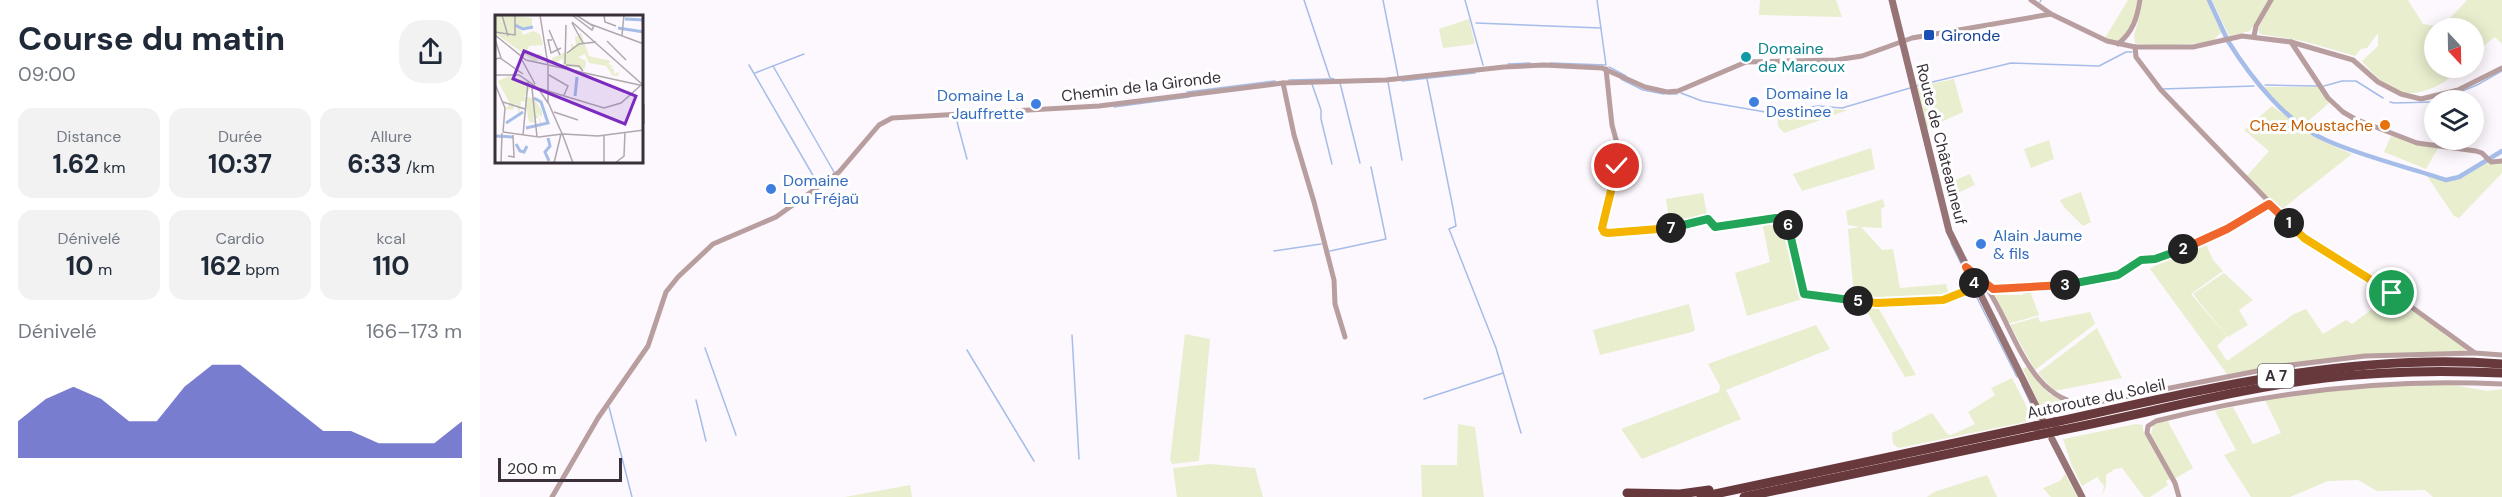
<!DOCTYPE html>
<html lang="fr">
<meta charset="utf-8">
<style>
body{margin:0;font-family:"DM Sans",sans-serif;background:#f2f2f3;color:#1f2937;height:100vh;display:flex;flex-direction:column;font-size:22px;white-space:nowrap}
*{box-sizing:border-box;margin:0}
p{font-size:20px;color:#747a83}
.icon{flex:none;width:33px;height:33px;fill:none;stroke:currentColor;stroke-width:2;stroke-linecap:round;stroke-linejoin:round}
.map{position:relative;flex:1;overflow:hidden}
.drawer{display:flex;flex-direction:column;background:#fff;width:480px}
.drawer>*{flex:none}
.needle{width:39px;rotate:158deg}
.tools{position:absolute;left:1944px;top:18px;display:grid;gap:12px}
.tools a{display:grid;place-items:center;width:60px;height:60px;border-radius:50%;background:#fff;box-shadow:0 3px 15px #0003;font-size:30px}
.scale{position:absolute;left:18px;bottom:15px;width:124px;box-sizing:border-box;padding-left:6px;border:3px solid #3a3039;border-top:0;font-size:16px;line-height:21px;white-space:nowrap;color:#3a3039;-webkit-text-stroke:4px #fff;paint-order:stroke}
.pin{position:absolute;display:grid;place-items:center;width:51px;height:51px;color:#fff;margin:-26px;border:3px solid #fff;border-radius:50%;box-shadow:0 2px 6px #0007}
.km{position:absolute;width:30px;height:30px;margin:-15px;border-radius:50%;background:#222;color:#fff;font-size:16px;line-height:30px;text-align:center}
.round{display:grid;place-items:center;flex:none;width:63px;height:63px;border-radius:24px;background:#f2f2f3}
.head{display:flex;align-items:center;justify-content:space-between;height:102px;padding:0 18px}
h1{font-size:33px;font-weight:700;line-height:45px}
.stats{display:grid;grid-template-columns:repeat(3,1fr);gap:9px;height:102px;padding:6px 18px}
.stats div{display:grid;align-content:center;border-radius:15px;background:#f2f2f3;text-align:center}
.stats b{font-size:26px;font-weight:700}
.stats small{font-size:16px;font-weight:400}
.stats p{font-size:16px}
.chart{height:168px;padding:12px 18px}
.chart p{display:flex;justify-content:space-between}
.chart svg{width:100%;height:108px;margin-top:6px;fill:#4047bb;opacity:.7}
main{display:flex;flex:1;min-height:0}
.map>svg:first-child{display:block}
.green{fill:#e8eece}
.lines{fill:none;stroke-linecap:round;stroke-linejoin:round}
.stream{stroke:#a5bde8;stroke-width:1.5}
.canal{stroke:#a5bde8;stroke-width:4.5}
.street{stroke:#b89e9f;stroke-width:5}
.secondary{stroke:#967374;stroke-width:7}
.highway{stroke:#68393c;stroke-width:9}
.highway-bridge{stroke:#68393c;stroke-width:9}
.split-1-casing{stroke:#fff;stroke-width:12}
.split-2-casing{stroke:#fff;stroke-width:12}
.split-3-casing{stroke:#fff;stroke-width:12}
.split-4-casing{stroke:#fff;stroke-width:12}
.split-5-casing{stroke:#fff;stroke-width:12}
.split-6-casing{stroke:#fff;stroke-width:12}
.split-7-casing{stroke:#fff;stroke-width:12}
.split-8-casing{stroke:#fff;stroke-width:12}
.split-1{stroke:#f5b400;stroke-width:8}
.split-2{stroke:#f0652b;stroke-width:8}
.split-3{stroke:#22a559;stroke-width:8}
.split-4{stroke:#f0652b;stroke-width:8}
.split-5{stroke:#f5b400;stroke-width:8}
.split-6{stroke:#22a559;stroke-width:8}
.split-7{stroke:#22a559;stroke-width:8}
.split-8{stroke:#f5b400;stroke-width:8}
.transit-dot{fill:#1a4fb4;stroke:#fff;stroke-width:2}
.culture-dot{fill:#0f9aa8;stroke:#fff;stroke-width:2}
.shop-dot{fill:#3f7fe0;stroke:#fff;stroke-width:2}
.food-dot{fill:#e8710a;stroke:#fff;stroke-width:2}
.labels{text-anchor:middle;stroke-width:6;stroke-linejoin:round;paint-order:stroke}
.shield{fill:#fff;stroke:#756e74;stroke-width:1.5}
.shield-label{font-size:15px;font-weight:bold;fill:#3a3039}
.transit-label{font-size:16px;fill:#164399;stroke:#fff;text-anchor:start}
.culture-label{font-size:16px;fill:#0d838f;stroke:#fff;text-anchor:start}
.street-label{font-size:16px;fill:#3a3039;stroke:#fff}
.shop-label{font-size:16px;fill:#366cbe;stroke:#fff;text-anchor:start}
.food-label{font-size:16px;fill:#c56008;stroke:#fff;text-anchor:end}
.inset-river{fill:none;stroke:#a5bde8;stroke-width:3}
.inset-road{fill:none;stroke:#afa8af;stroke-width:1.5}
.view{fill:#7b2cbf;fill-opacity:0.15;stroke:#7b2cbf;stroke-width:3}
.inset-edge{fill:none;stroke:#3a3039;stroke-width:3}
</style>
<main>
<section class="drawer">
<div class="head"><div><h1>Course du matin</h1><p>09:00</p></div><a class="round"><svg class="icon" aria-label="share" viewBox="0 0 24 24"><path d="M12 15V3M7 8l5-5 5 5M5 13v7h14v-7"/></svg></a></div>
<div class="stats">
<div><p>Distance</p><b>1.62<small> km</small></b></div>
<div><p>Durée</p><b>10:37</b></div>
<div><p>Allure</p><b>6:33<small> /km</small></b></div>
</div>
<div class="stats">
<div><p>Dénivelé</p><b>10<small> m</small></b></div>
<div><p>Cardio</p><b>162<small> bpm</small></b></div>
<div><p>kcal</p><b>110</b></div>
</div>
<div class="chart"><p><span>Dénivelé</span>166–173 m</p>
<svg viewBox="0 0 160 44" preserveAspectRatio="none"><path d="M0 44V29L10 20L20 15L30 20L40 29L50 29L60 15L70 6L80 6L90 15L100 24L110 33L120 33L130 38L140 38L150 38L160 29V44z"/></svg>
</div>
</section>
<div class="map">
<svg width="2022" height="497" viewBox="0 0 2022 497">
<rect width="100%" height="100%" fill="#fdf8fd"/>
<g class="green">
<path d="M1280,0H1356L1362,17L1279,15Z"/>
<path d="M1648,0H1659L1651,27L1638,42L1625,38Z"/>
<path d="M1663,0H1727L1742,32L1731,42L1686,46L1658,44L1655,43L1654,36Z"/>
<path d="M1732,0H1789L1770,31L1749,36Z"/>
<path d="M1793,0H1928L1943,24L1962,27L1987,0H2022V44L2015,37L1994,53V28H1954V68H1979C1968,84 1936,99 1917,91C1903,85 1894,74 1884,64L1882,61L1898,46V33L1887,48L1881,49L1875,56L1823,41L1780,34L1778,29Z"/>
<path d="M989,19L995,44L963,48L959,29Z"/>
<path d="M1474,79L1483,112L1446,129L1437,87Z"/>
<path d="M1784,87H1838L1850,102L1825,124L1801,109Z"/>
<path d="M1792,106L1838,139L1872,154L1801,210L1766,177L1789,151L1764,130Z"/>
<path d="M1334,108L1368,110L1304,133L1298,126L1297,113Z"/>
<path d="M1911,136L1958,148L1946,169L1904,152Z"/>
<path d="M1569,140L1574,159L1551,168L1544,149Z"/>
<path d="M1391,148L1395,169L1322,191L1313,174Z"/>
<path d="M2006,161L2009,164L2022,163V173L1979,218L1974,216L1947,176C1977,186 1982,178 2006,161Z"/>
<path d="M1490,174L1495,185L1467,198L1463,185Z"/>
<path d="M1601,192L1611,222L1603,226L1584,207L1580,200Z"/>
<path d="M1223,193L1227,214L1223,218L1190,226L1186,199Z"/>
<path d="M1403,199L1405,207L1401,208L1402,228L1381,227L1402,250L1413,249L1420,288L1466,284L1469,295C1440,303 1404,302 1374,297L1368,229L1380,227L1368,225L1366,211Z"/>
<path d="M1298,220L1305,224L1322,299L1267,316L1255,273L1290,262L1282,222Z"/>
<path d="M1725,242L1733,260L1743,271L1711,294L1747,336L1737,346L1747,361L1814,314L1826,309L1843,334L1866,320L1872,324L1911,295L1989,348L1982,352C1902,351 1825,361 1747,374L1670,269L1693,254Z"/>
<path d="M1744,273L1773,300L1759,310L1768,325L1748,337L1713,294Z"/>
<path d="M1543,291H1550L1559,315L1527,324L1514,295H1543Z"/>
<path d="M1209,304L1215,330L1212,332L1120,355L1113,330Z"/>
<path d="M1383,305L1398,307L1436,375L1425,377Z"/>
<path d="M1610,312L1615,324L1555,370L1530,325L1558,317L1560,322Z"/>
<path d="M1336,325L1350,349L1246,390L1261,419L1162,459L1143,432L1141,429L1239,392L1240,386L1228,364Z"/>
<path d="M1617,328L1642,378L1574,391L1558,373Z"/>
<path d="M705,334L730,339L719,461L692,464L690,460Z"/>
<path d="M1548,366L1569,394L1598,407L1565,417L1543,369Z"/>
<path d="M1532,378L1553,419L1550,421L1419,448L1413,444L1412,433L1452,413L1467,434L1471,435L1495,424L1488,412L1515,395L1511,388Z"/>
<path d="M1968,384L2007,391L2022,389V497H1953L1945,490L1897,491L1878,480L1848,481L1810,497H1771L1744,455L1756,450L1735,411L1753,407L1773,444L1801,433L1785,400L1863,388Z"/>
<path d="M1687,420L1713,468L1694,479L1671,435L1673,425Z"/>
<path d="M978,424L995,427L1004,497H942L941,465H977Z"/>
<path d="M1656,424L1663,425V431L1690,479L1686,481L1688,485L1670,497H1664L1642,468L1635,469L1626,475V485L1622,497L1624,486L1617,477L1602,486L1592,466L1583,439Z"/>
<path d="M730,464L775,468L783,497H697L693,468Z"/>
<path d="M1585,474L1598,497H1571L1563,488L1580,481Z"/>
<path d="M1507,475L1517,497H1447L1454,492Z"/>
<path d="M430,485L432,497H365Z"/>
</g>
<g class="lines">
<g class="stream">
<path d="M824,0L850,78L854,79"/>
<path d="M903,0L918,76"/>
<path d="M985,0L1003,65"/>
<path d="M1560,2L1561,0"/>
<path d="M996,23L1121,28"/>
<path d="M1070,63L1126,65L1117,0"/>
<path d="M1028,64L1050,63"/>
<path d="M269,65L338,184"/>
<path d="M293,66L354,172"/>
<path d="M1129,67L1146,76"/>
<path d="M275,73L324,54"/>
<path d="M947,79L973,208L976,226L969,229L1016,348L1041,433"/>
<path d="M1141,79L1163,90L1184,94"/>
<path d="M809,80L849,79"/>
<path d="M922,81L995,73"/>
<path d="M908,82L922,160"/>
<path d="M860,83L880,163"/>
<path d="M832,84L841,110V119L852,164"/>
<path d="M1785,85L1837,86"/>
<path d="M1436,86L1531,63L1619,66L1646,52H1652"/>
<path d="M1844,86L1862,81H1876L1903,98"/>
<path d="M1682,89L1774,86"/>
<path d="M707,92L795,81"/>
<path d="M1201,93L1222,101L1291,113L1338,106L1362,108L1430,88"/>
<path d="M1189,94H1197"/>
<path d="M1960,100L1997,85L2022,71"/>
<path d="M1910,102L1914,103L1954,102"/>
<path d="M634,107L709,97"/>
<path d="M476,118L487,159"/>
<path d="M1471,243L1492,286"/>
<path d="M794,251L841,244"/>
<path d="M850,251L906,239L891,167"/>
<path d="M1494,292L1537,377"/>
<path d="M592,335L599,459"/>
<path d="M225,348L256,435"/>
<path d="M487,350L554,461"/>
<path d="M1542,385L1558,419"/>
<path d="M944,399L1023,373"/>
<path d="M216,400L226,441"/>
<path d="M129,407L152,497"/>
</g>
<g class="canal">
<path d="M1729,0L1746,37"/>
<path d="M1748,41C1771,78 1807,124 1848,141C1885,157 1927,167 1966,180L1979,177L2022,151"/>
</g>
<g class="street">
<path d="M1551,0L1571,14"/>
<path d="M1774,36L1776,26L1791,0"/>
<path d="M1811,42L1848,98L1863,112L1875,119L1937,143L1996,151L2002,153L2011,162L2022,161"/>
<path d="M1638,44C1653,32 1657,18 1660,0"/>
<path d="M1655,47L1656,57L1681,90L1824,238L1912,293L1995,353L2022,355"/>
<path d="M1126,69L1132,125L1140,154L1122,228L1123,232L1128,233L1189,228L1229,219L1235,227L1297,218L1303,219L1311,232L1320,286L1324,294C1365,301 1424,309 1465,300C1476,298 1486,292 1496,287"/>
<path d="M803,83L814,135L834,202L854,280L855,304L865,337"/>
<path d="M1489,270L1513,289L1553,288L1623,279L1638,275L1661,260L1685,256L1721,242L1789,204"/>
<path d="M1504,284C1533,322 1548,404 1608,404L1803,366L1885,356L1995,353"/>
<path d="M72,497L118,418L168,346L186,292L198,277L233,244L296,217L359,172L399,125L412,118L619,106L803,83L906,80L1024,67L1064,65L1122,68L1165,87L1187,92L1198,91L1266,62L1356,60L1382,56L1432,38L1571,14L1627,41L1655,47H1713L1762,36L1811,42L1873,60L1898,82L1921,94L1941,99L1978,90L2022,68"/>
<path d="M1699,497L1695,483L1667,433L1668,426L1676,421C1789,392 1905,378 2022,384"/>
</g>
<g class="secondary">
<path d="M1412,0L1469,231L1562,418"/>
<path d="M1572,439L1602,497"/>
</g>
<g class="highway">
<path d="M1575,422C1721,390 1871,352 2022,364"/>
<path d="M1577,431C1666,414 1754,389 1845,378C1904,371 1963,370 2022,373"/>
<path d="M1147,493L1200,494L1229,490"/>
<path d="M1221,497L1555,426"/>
<path d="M1264,497L1558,435"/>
</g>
<g class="highway-bridge">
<path d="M1555,426L1575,422"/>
<path d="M1558,435L1577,431"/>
</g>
</g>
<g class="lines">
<g class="split-1-casing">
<path id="split-1" d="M1809,223L1824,238L1912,293"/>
</g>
<g class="split-2-casing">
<path id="split-2" d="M1703,249L1747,229L1789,204L1809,223"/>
</g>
<g class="split-3-casing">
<path id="split-3" d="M1585,285L1638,275L1661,260L1675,259L1703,249"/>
</g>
<g class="split-4-casing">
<path id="split-4" d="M1494,283L1486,267L1513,289L1585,285"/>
</g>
<g class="split-5-casing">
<path id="split-5" d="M1378,301L1397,303L1463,300L1496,287L1494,283"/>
</g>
<g class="split-6-casing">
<path id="split-6" d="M1308,225L1324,294L1378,301"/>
</g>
<g class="split-7-casing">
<path id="split-7" d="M1191,228L1228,219L1235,227L1296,218L1303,219L1308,225"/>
</g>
<g class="split-8-casing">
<path id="split-8" d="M1137,166L1122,228L1124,232L1128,233L1191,228"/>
</g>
<use href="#split-1" class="split-1"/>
<use href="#split-2" class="split-2"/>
<use href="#split-3" class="split-3"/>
<use href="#split-4" class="split-4"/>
<use href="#split-5" class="split-5"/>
<use href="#split-6" class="split-6"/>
<use href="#split-7" class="split-7"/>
<use href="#split-8" class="split-8"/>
</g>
<rect class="transit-dot" x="1443" y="29" width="12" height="12" rx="3"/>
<circle class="culture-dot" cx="1266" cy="57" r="6"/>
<g class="shop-dot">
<circle cx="1274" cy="102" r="6"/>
<circle cx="556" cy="104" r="6"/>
<circle cx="291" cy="189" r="6"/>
<circle cx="1501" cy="244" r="6"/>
</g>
<circle class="food-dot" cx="1905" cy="125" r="6"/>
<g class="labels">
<rect class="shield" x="1778" y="364" width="36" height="24" rx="4.5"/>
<g class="shield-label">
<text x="1796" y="381">A 7</text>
</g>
<g class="transit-label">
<text x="1461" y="41">Gironde</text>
</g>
<g class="culture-label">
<text x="1278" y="54">Domaine<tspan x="1278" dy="18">de Marcoux</tspan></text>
</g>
<g class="street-label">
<text transform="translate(661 86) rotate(-7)" y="6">Chemin de la Gironde</text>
<text transform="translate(1462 144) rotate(76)" y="6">Route de Châteauneuf</text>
<text transform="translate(1616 398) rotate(-12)" y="6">Autoroute du Soleil</text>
</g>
<g class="shop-label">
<text x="1286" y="99">Domaine la<tspan x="1286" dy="18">Destinee</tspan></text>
<text x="544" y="101" text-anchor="end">Domaine La<tspan x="544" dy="18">Jauffrette</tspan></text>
<text x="303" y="186">Domaine<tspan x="303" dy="18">Lou Fréjaü</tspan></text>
<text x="1513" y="241">Alain Jaume<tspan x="1513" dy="18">&amp; fils</tspan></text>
</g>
<g class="food-label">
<text x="1893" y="131">Chez Moustache</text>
</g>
</g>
<g transform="translate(15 15)">
<rect width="148" height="148" fill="#fdf8fd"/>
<path d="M0,0H8L6,7L10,0L37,3V11L25,13L28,20L38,16L45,19L48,30L34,31L32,36L39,41L47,38L44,45L40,47L0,18ZM86,18L94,41L116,46L113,49L118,51L115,53L119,54V59L124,57L123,61H118L111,51L94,48L90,39L83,42L91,46L90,54L68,51V44L57,49V43L76,35V29L81,31L80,21L86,22L83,19ZM14,61L38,69L29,82L39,83L47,96V102L41,98L46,106V115L44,103H38L41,108L34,107L30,86L24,87L26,88L24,99L21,88L18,95L10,94L15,89L3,66Z" fill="#e8eece"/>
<path class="inset-river" d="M130,4L149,5M20,10L28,14L38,12M123,13L149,17M80,81L82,62M11,108L28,97M31,113L53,108L46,87L39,83M0,121L18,122M53,123L55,131L50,137L54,146M21,129L25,136L29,137L32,131"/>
<path class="inset-road" d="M7,0L13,21M45,0L53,50M77,0L97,15L99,11M81,0L98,11M109,0L110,7L121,11M77,7L148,70M77,8L88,28M95,9L149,29M54,15L65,40M0,17L20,20V0M0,20L31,45L149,71M127,20L129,0M0,24L6,43M57,25H53L56,38L66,33M112,26L131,45M72,38L84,29L101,27M0,44L5,43L28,59M27,45L40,69M70,49L71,10M71,50L84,51L88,56M53,51V87L68,121M0,60H24L43,73L109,93L126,88L145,71M54,60L73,71L69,80M0,69L10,93L8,117M40,70L37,73L42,122M43,73L53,88M8,87L30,94M149,89V109M59,97L83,105M8,117L44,122L67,119M67,118L78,148M68,119L103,121L149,115M28,120L33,67M109,120V148M13,141L19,142L18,120M6,148L7,118M59,148L66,119M120,148L129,141L130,117"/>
<path class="view" d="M29,36L141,81L130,109L18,64Z"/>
<rect width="148" height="148" class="inset-edge"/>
</g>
</svg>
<div class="tools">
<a><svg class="needle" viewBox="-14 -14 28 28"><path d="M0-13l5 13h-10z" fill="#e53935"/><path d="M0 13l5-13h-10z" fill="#747a83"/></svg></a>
<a><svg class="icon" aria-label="layers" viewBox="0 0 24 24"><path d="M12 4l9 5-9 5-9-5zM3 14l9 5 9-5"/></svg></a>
</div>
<div class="scale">200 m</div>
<div class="pin" style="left:1912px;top:293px;background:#1e9e55"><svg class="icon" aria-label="arrive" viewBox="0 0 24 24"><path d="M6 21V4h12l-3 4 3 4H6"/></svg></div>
<div class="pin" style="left:1137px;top:166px;background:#d93025"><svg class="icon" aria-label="check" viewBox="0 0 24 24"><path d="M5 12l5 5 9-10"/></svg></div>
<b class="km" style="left:1809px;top:223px">1</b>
<b class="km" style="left:1703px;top:249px">2</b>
<b class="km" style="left:1585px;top:285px">3</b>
<b class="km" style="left:1494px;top:283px">4</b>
<b class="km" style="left:1378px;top:301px">5</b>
<b class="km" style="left:1308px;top:225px">6</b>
<b class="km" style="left:1191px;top:228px">7</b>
</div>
</main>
